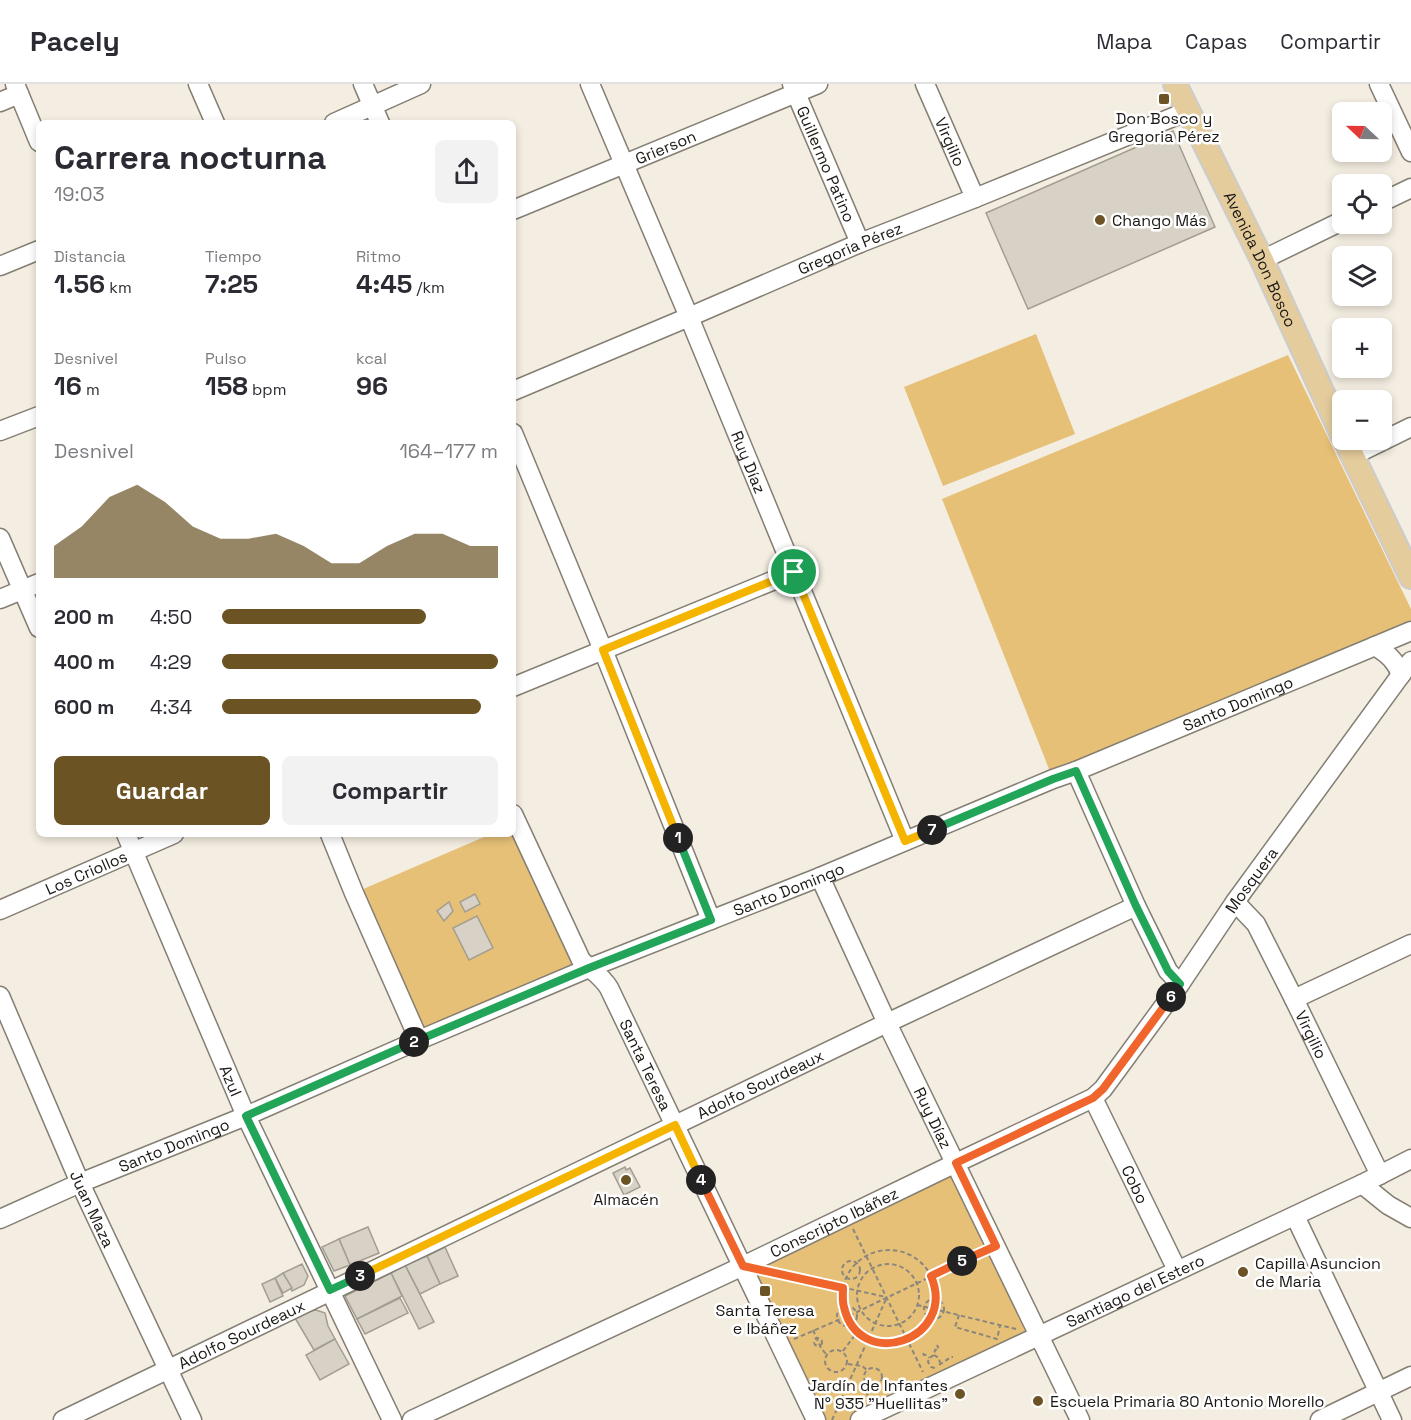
<!DOCTYPE html>
<html lang="es">
<meta charset="utf-8">
<style>
body{margin:0;font-family:"Space Grotesk",sans-serif;background:#f2f2f3;color:#2b2b33;height:100vh;display:flex;flex-direction:column;font-size:22px;white-space:nowrap}
*{box-sizing:border-box;margin:0}
p{font-size:20px;color:#7c7c81}
.icon{flex:none;width:33px;height:33px;fill:none;stroke:currentColor;stroke-width:2;stroke-linecap:round;stroke-linejoin:round}
.map{position:relative;flex:1;overflow:hidden}
.side{position:absolute;left:36px;top:36px;width:480px;height:717px;display:flex;flex-direction:column;background:#fff;border-radius:9px;box-shadow:0 3px 9px #0003}
.side>*{flex:none}
.needle{width:39px;rotate:292deg}
.buttons{position:absolute;left:1332px;top:18px;display:grid;gap:12px}
.buttons a{display:grid;place-items:center;width:60px;height:60px;border-radius:9px;background:#fff;box-shadow:0 3px 9px #0003;font-size:30px}
.pin{position:absolute;display:grid;place-items:center;width:51px;height:51px;color:#fff;margin:-26px;border:3px solid #fff;border-radius:50%;box-shadow:0 2px 6px #0007}
.km{position:absolute;width:30px;height:30px;margin:-15px;border-radius:50%;background:#222;color:#fff;font-size:16px;line-height:30px;text-align:center}
.round{display:grid;place-items:center;flex:none;width:63px;height:63px;border-radius:9px;background:#f2f2f3}
.headline{display:flex;align-items:center;justify-content:space-between;height:102px;padding:0 18px}
h1{font-size:33px;font-weight:800;line-height:45px}
.figures{display:grid;grid-template-columns:repeat(3,1fr);gap:9px;height:102px;padding:6px 18px}
.figures div{display:grid;align-content:center}
.figures b{font-size:26px;font-weight:800}
.figures small{font-size:16px;font-weight:400}
.figures p{font-size:16px}
.chart{height:168px;padding:12px 18px}
.chart p{display:flex;justify-content:space-between}
.chart svg{width:100%;height:108px;margin-top:6px;fill:#6b5324;opacity:.7}
.primary-button{display:flex;gap:12px;margin-top:auto;padding:12px 18px}
.primary-button a{flex:1;height:69px;border-radius:9px;background:#6b5324;color:#fff;font-size:24px;font-weight:800;line-height:69px;text-align:center}
.primary-button a+a{background:#f2f2f3;color:#2b2b33}
ul{padding:0 18px;list-style:none;font-size:20px}
li{display:grid;grid-template-columns:96px 72px 1fr;align-items:center;height:45px}
li i{height:15px;border-radius:8px;background:#6b5324}
header{display:flex;align-items:center;gap:36px;box-sizing:border-box;height:84px;padding:0 30px;background:#fff;border-bottom:2px solid #e1e1e2}
header strong{font-size:28px}
nav{display:flex;gap:33px;margin-inline-start:auto;font-size:21px}
.map>svg:first-child{display:block}
.green{fill:#e6c077}
.building{fill:#d8d2c6;stroke:#a39d92;stroke-width:1.5}
.lines{fill:none;stroke-linecap:round;stroke-linejoin:round}
.minor-casing{stroke:#847e73;stroke-width:21}
.major-casing{stroke:#cdcccc;stroke-width:26}
.path{stroke:#8b867e;stroke-width:2;stroke-dasharray:4.5 3;stroke-linecap:butt}
.minor{stroke:#fff;stroke-width:18}
.major{stroke:#e5cc9d;stroke-width:22}
.split-1-casing{stroke:#fff;stroke-width:12}
.split-2-casing{stroke:#fff;stroke-width:12}
.split-3-casing{stroke:#fff;stroke-width:12}
.split-4-casing{stroke:#fff;stroke-width:12}
.split-5-casing{stroke:#fff;stroke-width:12}
.split-6-casing{stroke:#fff;stroke-width:12}
.split-7-casing{stroke:#fff;stroke-width:12}
.split-8-casing{stroke:#fff;stroke-width:12}
.split-1{stroke:#f5b400;stroke-width:8}
.split-2{stroke:#22a559;stroke-width:8}
.split-3{stroke:#22a559;stroke-width:8}
.split-4{stroke:#f5b400;stroke-width:8}
.split-5{stroke:#f0652b;stroke-width:8}
.split-6{stroke:#f0652b;stroke-width:8}
.split-7{stroke:#22a559;stroke-width:8}
.split-8{stroke:#f5b400;stroke-width:8}
.poi-dot{fill:#6b5324;stroke:#fff;stroke-width:2}
.labels{text-anchor:middle;stroke-width:5;stroke-linejoin:round;paint-order:stroke}
.poi-label{font-size:16px;fill:#1b1915;stroke:#fff}
.street-label{font-size:16px;fill:#1b1915;stroke:#fff}
</style>
<header>
<strong>Pacely</strong>
<nav><a>Mapa</a><a>Capas</a><a>Compartir</a></nav>
</header>
<div class="map">
<svg width="1411" height="1336" viewBox="0 0 1411 1336">
<rect width="100%" height="100%" fill="#f4ede1"/>
<g class="green">
<path d="M1036,250L1075,350L943,402L904,303Z"/>
<path d="M1288,271L1411,525V538L1053,695L942,415Z"/>
<path d="M491,750H513L589,884L419,956L354,809Z"/>
<path d="M956,1079L1040,1252L860,1336H816L743,1182Z"/>
</g>
<g class="building">
<path d="M1173,47L1215,143L1028,225L986,129Z"/>
<path d="M475,810L480,820L465,828L460,818Z"/>
<path d="M449,818L453,827L444,837L437,827Z"/>
<path d="M477,832L493,864L469,876L453,844Z"/>
<path d="M625,1083L626,1086L630,1084L640,1103L624,1111L613,1089Z"/>
<path d="M368,1143L379,1169L350,1181L339,1155Z"/>
<path d="M339,1155L350,1181L334,1187L322,1163Z"/>
<path d="M445,1163L458,1192L440,1200L427,1172Z"/>
<path d="M427,1172L440,1200L420,1210L405,1181Z"/>
<path d="M302,1180L308,1192L304,1201L292,1207L283,1189Z"/>
<path d="M405,1181L434,1238L419,1245L391,1189Z"/>
<path d="M283,1189L292,1204L283,1209L275,1194Z"/>
<path d="M391,1189L402,1212L357,1235L345,1212Z"/>
<path d="M275,1194L283,1212L270,1218L262,1200Z"/>
<path d="M400,1214L408,1229L365,1250L357,1235Z"/>
<path d="M316,1226L325,1229L328,1242L335,1255L314,1266L295,1234L309,1227Z"/>
<path d="M335,1255L349,1280L320,1296L306,1271Z"/>
</g>
<g class="lines">
<g class="minor-casing">
<g id="minor">
<path d="M15,0L39,58"/>
<path d="M198,0L215,39"/>
<path d="M363,0L380,39"/>
<path id="s1" d="M590,0L689,233L905,757"/>
<path id="s2" d="M792,0L860,159"/>
<path id="s3" d="M925,0L975,114"/>
<path d="M1379,0L1411,68"/>
<path d="M0,18L19,10"/>
<path d="M334,39L421,0"/>
<path d="M1382,118L1411,104"/>
<path id="s4" d="M513,126L818,0"/>
<path d="M1262,176L1342,137"/>
<path d="M0,182L39,166"/>
<path id="s5" d="M513,307L689,233L860,159L975,114L1188,27"/>
<path d="M0,347L39,332"/>
<path d="M513,349L603,566L711,836"/>
<path d="M1352,372L1411,343"/>
<path d="M0,454L39,544"/>
<path d="M0,515L39,499"/>
<path d="M1375,562C1388,570 1396,577 1401,591"/>
<path d="M513,603L794,488"/>
<path d="M1076,687L1136,822L1168,887L1180,900"/>
<path id="s6" d="M513,730L581,876C591,886 602,892 609,904L816,1336"/>
<path id="s7" d="M126,750L246,1032L392,1336"/>
<path d="M330,750L354,809L419,956"/>
<path id="s8" d="M820,793L887,939L1080,1336"/>
<path id="s9" d="M1235,818L1256,840L1294,915L1380,1091"/>
<path id="s10" d="M0,826L174,750"/>
<path id="s11" d="M0,912L80,1099L192,1336"/>
<path d="M1294,915L1411,860"/>
<path id="s12" d="M1093,1014L1177,1186"/>
<path d="M1362,1100L1388,1121L1411,1134"/>
<path d="M1295,1132L1392,1336"/>
<path id="s13" d="M0,1135L80,1099L246,1032L419,956L589,884L820,793L1053,695L1076,687L1411,547"/>
<path id="s14" d="M63,1336L887,939L1136,822"/>
<path id="s15" d="M412,1336L743,1182L956,1079L1093,1014L1103,1005L1180,900L1235,818L1411,577"/>
<path id="s16" d="M860,1336L1362,1100L1411,1075"/>
<path d="M1320,1336L1411,1292"/>
</g>
</g>
<g class="major-casing">
<g id="major">
<path id="s17" d="M1175,0L1262,176L1342,351"/>
<path d="M1345,356L1411,493"/>
</g>
</g>
<g class="path">
<path d="M853,1145L923,1288"/>
<circle cx="889" cy="1213" r="47"/>
<circle cx="851" cy="1186" r="9"/>
<circle cx="888" cy="1211" r="31"/>
<path d="M769,1187L886,1213"/>
<circle cx="934" cy="1225" r="10"/>
<path d="M917,1221L1016,1245"/>
<circle cx="847" cy="1232" r="10"/>
<path d="M959,1231L955,1243L997,1255L1000,1242"/>
<path d="M813,1246L821,1264L826,1270"/>
<circle cx="818" cy="1258" r="4"/>
<path d="M794,1255L857,1228L982,1168"/>
<circle cx="836" cy="1277" r="11"/>
<path d="M843,1267L858,1247"/>
<path d="M923,1269L924,1271H926L929,1274"/>
<path d="M934,1271L939,1274L940,1279"/>
<path d="M848,1280L862,1282L867,1286"/>
<path d="M939,1281L951,1273H953"/>
<path d="M935,1284L931,1283L928,1278L929,1274L934,1271L935,1266L939,1265L937,1261"/>
<circle cx="873" cy="1293" r="9"/>
<path d="M868,1300L866,1304L868,1314"/>
<path d="M832,1336L887,1213"/>
</g>
<use href="#minor" class="minor"/>
<use href="#major" class="major"/>
</g>
<g class="lines">
<g class="split-1-casing">
<path id="split-1" d="M678,754L603,566L794,488"/>
</g>
<g class="split-2-casing">
<path id="split-2" d="M414,958L589,884L711,836L678,754"/>
</g>
<g class="split-3-casing">
<path id="split-3" d="M360,1192L330,1206L246,1032L414,958"/>
</g>
<g class="split-4-casing">
<path id="split-4" d="M360,1192L675,1041L701,1096"/>
</g>
<g class="split-5-casing">
<path id="split-5" d="M701,1096L743,1182L843,1204C843,1210 842,1217 844,1223C859,1289 958,1256 931,1192L962,1177"/>
</g>
<g class="split-6-casing">
<path id="split-6" d="M962,1177L996,1162L956,1079L1093,1014L1103,1005L1171,913"/>
</g>
<g class="split-7-casing">
<path id="split-7" d="M932,746L1053,695L1076,687L1136,822L1168,887L1180,900L1171,913"/>
</g>
<g class="split-8-casing">
<path id="split-8" d="M794,488L905,757L932,746"/>
</g>
<use href="#split-1" class="split-1"/>
<use href="#split-2" class="split-2"/>
<use href="#split-3" class="split-3"/>
<use href="#split-4" class="split-4"/>
<use href="#split-5" class="split-5"/>
<use href="#split-6" class="split-6"/>
<use href="#split-7" class="split-7"/>
<use href="#split-8" class="split-8"/>
</g>
<g class="poi-dot">
<rect x="1158" y="9" width="12" height="12" rx="3"/>
<circle cx="1100" cy="136" r="6"/>
<circle cx="626" cy="1096" r="6"/>
<circle cx="1243" cy="1188" r="6"/>
<rect x="759" y="1201" width="12" height="12" rx="3"/>
<circle cx="960" cy="1310" r="6"/>
<circle cx="1038" cy="1317" r="6"/>
</g>
<g class="labels">
<g class="poi-label">
<text x="1164" y="40">Don Bosco y<tspan x="1164" dy="18">Gregoria Pérez</tspan></text>
<text x="1112" y="142" text-anchor="start">Chango Más</text>
<text x="626" y="1121">Almacén</text>
<text x="1255" y="1185" text-anchor="start">Capilla Asuncion<tspan x="1255" dy="18">de Maria</tspan></text>
<text x="765" y="1232">Santa Teresa<tspan x="765" dy="18">e Ibáñez</tspan></text>
<text x="948" y="1307" text-anchor="end">Jardín de Infantes<tspan x="948" dy="18">N° 935 "Huellitas"</tspan></text>
<text x="1050" y="1323" text-anchor="start">Escuela Primaria 80 Antonio Morello</text>
</g>
<g class="street-label">
<text dy="6" stroke="none"><textPath href="#s3" startOffset="63">Virgilio</textPath></text>
<text dy="6" stroke="none"><textPath href="#s4" startOffset="165">Grierson</textPath></text>
<text dy="6" stroke="none"><textPath href="#s2" startOffset="87">Guillermo Patino</textPath></text>
<text dy="6" stroke="none"><textPath href="#s5" startOffset="366">Gregoria Pérez</textPath></text>
<text dy="6" stroke="none"><textPath href="#s17" startOffset="195">Avenida Don Bosco</textPath></text>
<text dy="6" stroke="none"><textPath href="#s1" startOffset="410">Ruy Díaz</textPath></text>
<text dy="6" stroke="none"><textPath href="#s13" startOffset="1341">Santo Domingo</textPath></text>
<text dy="6" stroke="none"><textPath href="#s10" startOffset="94">Los Criollos</textPath></text>
<text dy="6" stroke="none"><textPath href="#s15" startOffset="1023">Mosquera</textPath></text>
<text dy="6" stroke="none"><textPath href="#s13" startOffset="855">Santo Domingo</textPath></text>
<text dy="6" stroke="none"><textPath href="#s9" startOffset="154">Virgilio</textPath></text>
<text dy="6" stroke="none"><textPath href="#s6" startOffset="286">Santa Teresa</textPath></text>
<text dy="6" stroke="none"><textPath href="#s7" startOffset="268">Azul</textPath></text>
<text dy="6" stroke="none"><textPath href="#s14" startOffset="774">Adolfo Sourdeaux</textPath></text>
<text dy="6" stroke="none"><textPath href="#s8" startOffset="266">Ruy Díaz</textPath></text>
<text dy="6" stroke="none"><textPath href="#s13" startOffset="189">Santo Domingo</textPath></text>
<text dy="6" stroke="none"><textPath href="#s12" startOffset="96">Cobo</textPath></text>
<text dy="6" stroke="none"><textPath href="#s11" startOffset="232">Juan Maza</textPath></text>
<text dy="6" stroke="none"><textPath href="#s15" startOffset="466">Conscripto Ibáñez</textPath></text>
<text dy="6" stroke="none"><textPath href="#s16" startOffset="304">Santiago del Estero</textPath></text>
<text dy="6" stroke="none"><textPath href="#s14" startOffset="198">Adolfo Sourdeaux</textPath></text>
</g>
</g>
</svg>
<div class="buttons">
<a><svg class="needle" viewBox="-14 -14 28 28"><path d="M0-13l5 13h-10z" fill="#e53935"/><path d="M0 13l5-13h-10z" fill="#7c7c81"/></svg></a>
<a><svg class="icon" aria-label="locate" viewBox="0 0 24 24"><circle cx="12" cy="12" r="6"/><path d="M12 2v4M12 18v4M2 12h4M18 12h4"/></svg></a>
<a><svg class="icon" aria-label="layers" viewBox="0 0 24 24"><path d="M12 4l9 5-9 5-9-5zM3 14l9 5 9-5"/></svg></a>
<a>+</a>
<a>−</a>
</div>
<div class="pin" style="left:794px;top:488px;background:#1e9e55"><svg class="icon" aria-label="arrive" viewBox="0 0 24 24"><path d="M6 21V4h12l-3 4 3 4H6"/></svg></div>
<b class="km" style="left:678px;top:754px">1</b>
<b class="km" style="left:414px;top:958px">2</b>
<b class="km" style="left:360px;top:1192px">3</b>
<b class="km" style="left:701px;top:1096px">4</b>
<b class="km" style="left:962px;top:1177px">5</b>
<b class="km" style="left:1171px;top:913px">6</b>
<b class="km" style="left:932px;top:746px">7</b>
<section class="side">
<div class="headline"><div><h1>Carrera nocturna</h1><p>19:03</p></div><a class="round"><svg class="icon" aria-label="share" viewBox="0 0 24 24"><path d="M12 15V3M7 8l5-5 5 5M5 13v7h14v-7"/></svg></a></div>
<div class="figures">
<div><p>Distancia</p><b>1.56<small> km</small></b></div>
<div><p>Tiempo</p><b>7:25</b></div>
<div><p>Ritmo</p><b>4:45<small> /km</small></b></div>
</div>
<div class="figures">
<div><p>Desnivel</p><b>16<small> m</small></b></div>
<div><p>Pulso</p><b>158<small> bpm</small></b></div>
<div><p>kcal</p><b>96</b></div>
</div>
<div class="chart"><p><span>Desnivel</span>164–177 m</p>
<svg viewBox="0 0 160 44" preserveAspectRatio="none"><path d="M0 44V31L10 23L20 11L30 6L40 13L50 23L60 28L70 28L80 26L90 31L100 38L110 38L120 31L130 26L140 26L150 31L160 31V44z"/></svg>
</div>
<ul>
<li><b>200 m</b>4:50<i style="width:74%"></i></li>
<li><b>400 m</b>4:29<i style="width:100%"></i></li>
<li><b>600 m</b>4:34<i style="width:94%"></i></li>
</ul>
<div class="primary-button"><a>Guardar</a><a>Compartir</a></div>
</section>
</div>
